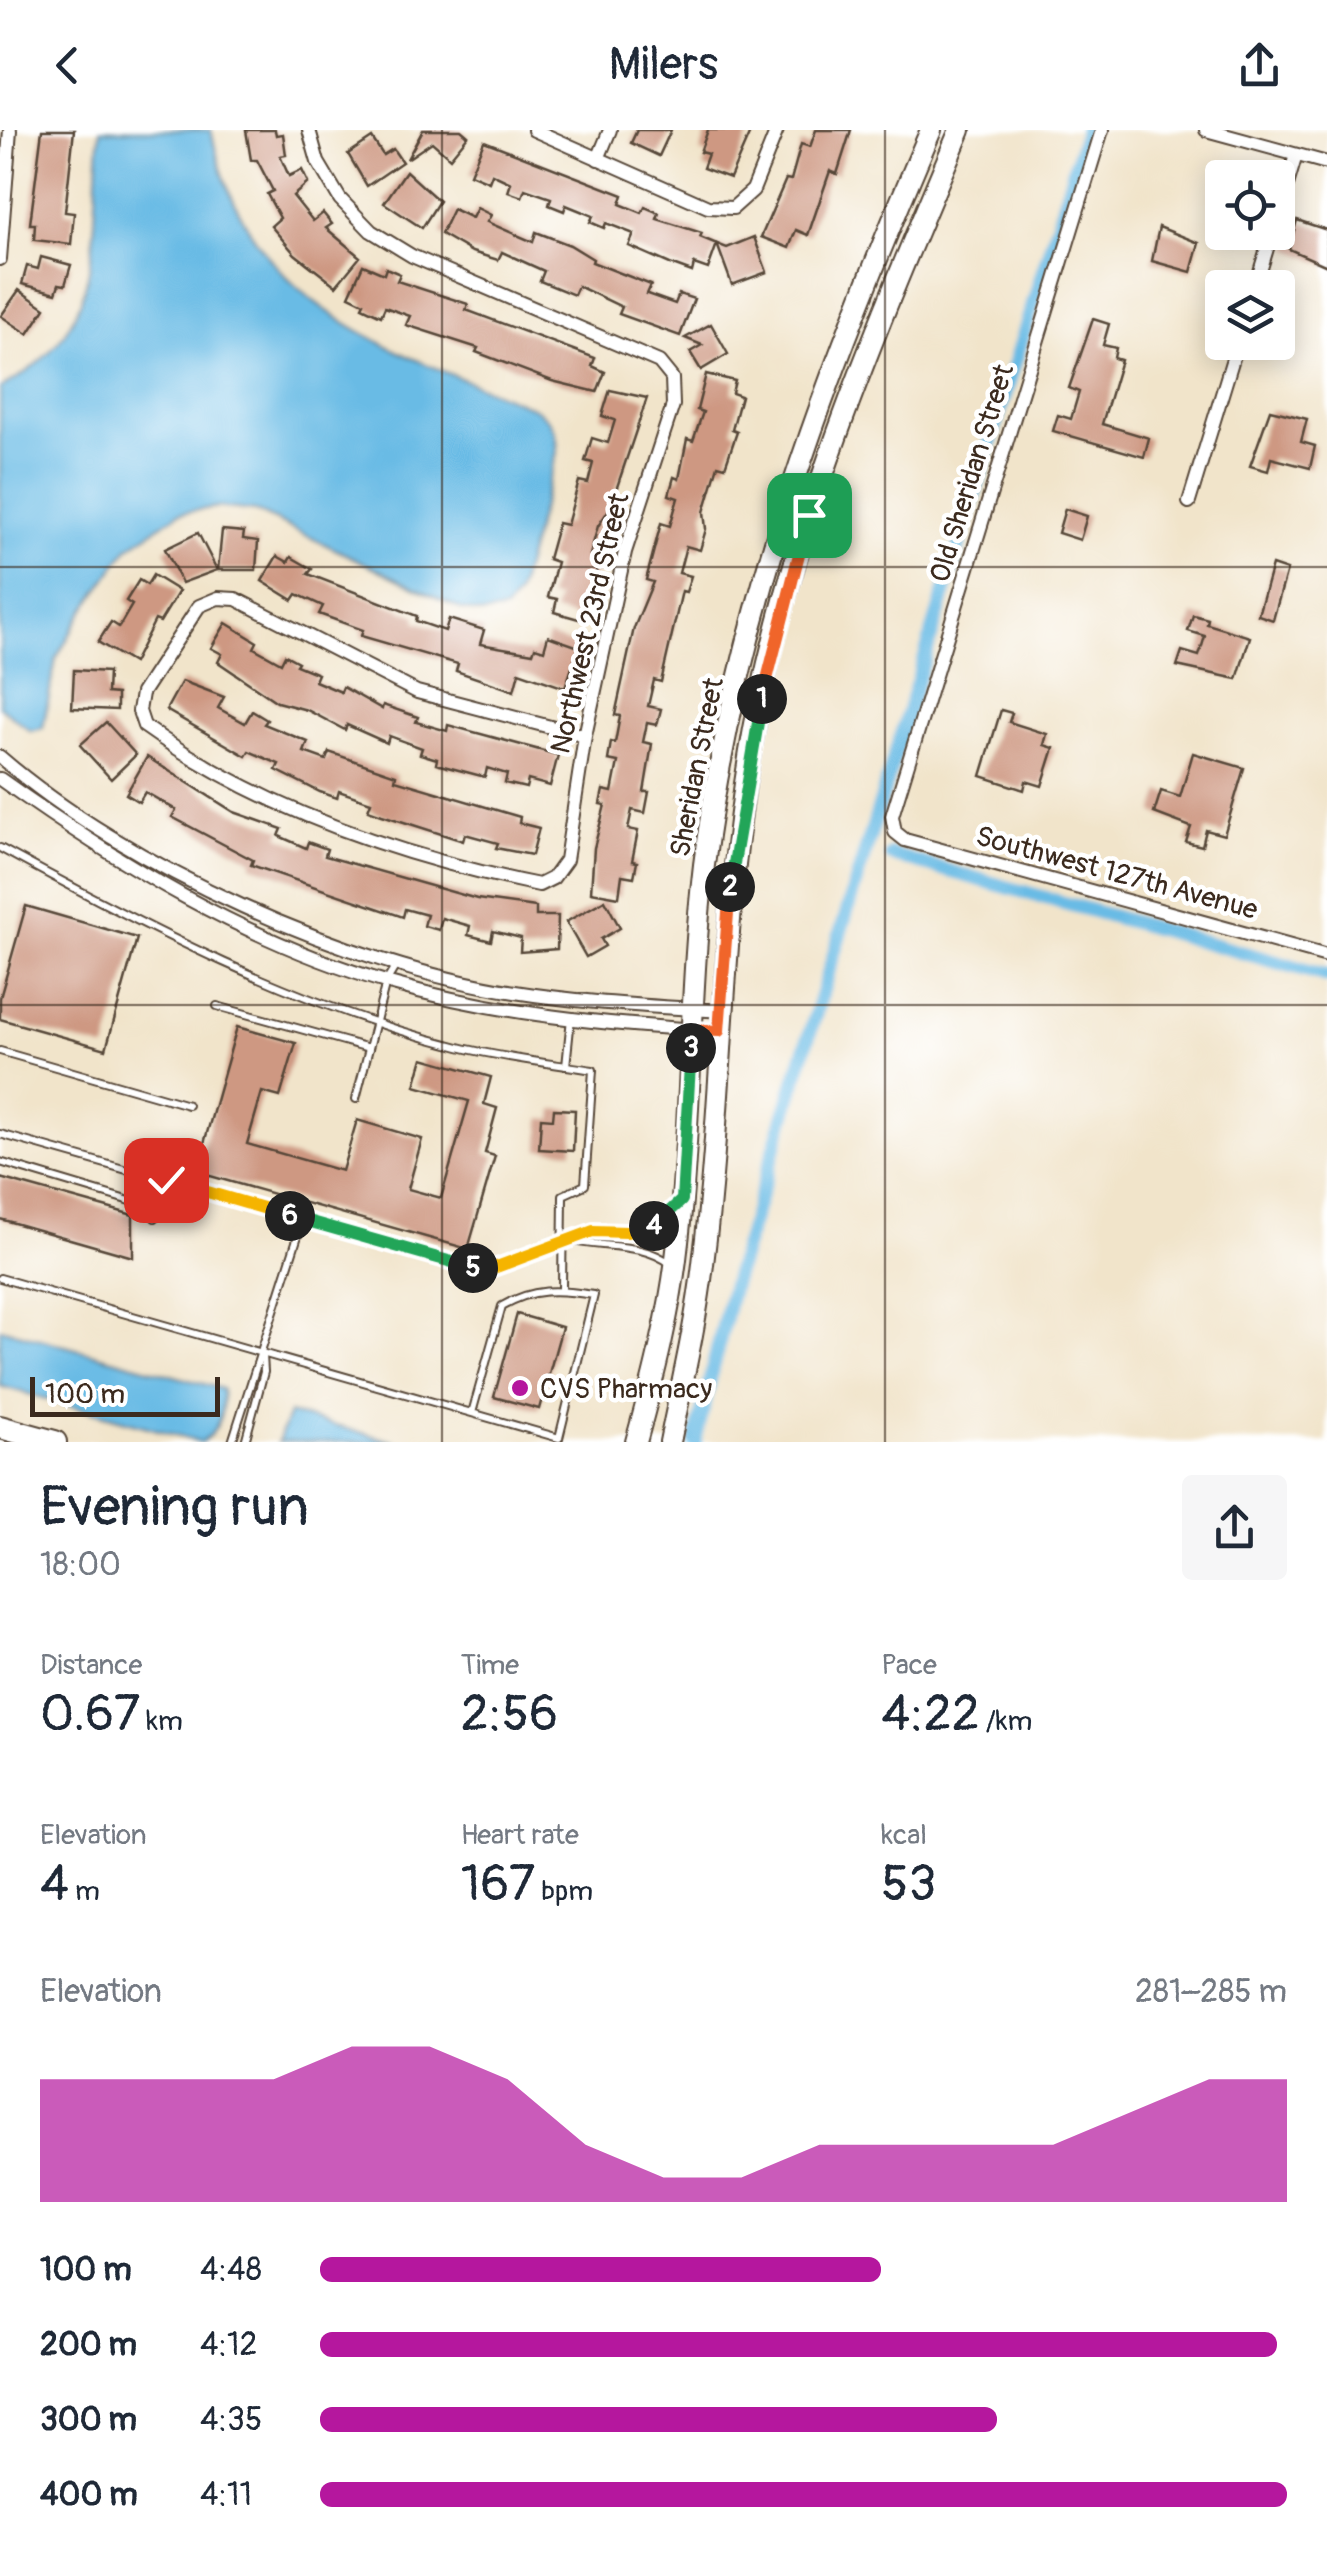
<!DOCTYPE html>
<meta charset="utf-8">
<style>
body{margin:0;font-family:Pangolin,sans-serif;background:#f6f6f7;color:#1f2937;height:100vh;display:flex;flex-direction:column;font-size:38px;white-space:nowrap}
*{box-sizing:border-box;margin:0}
p{font-size:32px;color:#747a83}
.icon{flex:none;width:55px;height:55px;fill:none;stroke:currentColor;stroke-width:2;stroke-linecap:round;stroke-linejoin:round}
.map{position:relative;height:1312px;overflow:hidden}
.panel{display:flex;flex-direction:column;background:#fff;flex:1}
.panel>*{flex:none}
.fabs{position:absolute;left:1205px;top:30px;display:grid;gap:20px}
.fabs a{display:grid;place-items:center;width:90px;height:90px;border-radius:10px;background:#fff;box-shadow:0 5px 25px #0003;font-size:50px}
.scale{position:absolute;left:30px;bottom:25px;width:190px;box-sizing:border-box;padding-left:10px;border:5px solid #3b2a1e;border-top:0;font-size:28px;line-height:35px;white-space:nowrap;color:#3b2a1e;-webkit-text-stroke:8px #fff;paint-order:stroke}
.pin{position:absolute;display:grid;place-items:center;width:85px;height:85px;color:#fff;margin:-42px;border-radius:20px;box-shadow:0 5px 15px #0006}
.km{position:absolute;width:50px;height:50px;margin:-25px;border-radius:50%;background:#222;color:#fff;font-size:28px;line-height:50px;text-align:center}
.round{display:grid;place-items:center;flex:none;width:105px;height:105px;border-radius:10px;background:#f6f6f7}
.headline{display:flex;align-items:center;justify-content:space-between;height:170px;padding:0 40px}
h1{font-size:55px;font-weight:600;line-height:75px}
.figures{display:grid;grid-template-columns:repeat(3,1fr);gap:15px;height:170px;padding:10px 40px}
.figures div{display:grid;align-content:center}
.figures b{font-size:50px;font-weight:600}
.figures small{font-size:28px;font-weight:400}
.figures p{font-size:28px}
.chart{height:280px;padding:20px 40px}
.chart p{display:flex;justify-content:space-between}
.chart svg{width:100%;height:180px;margin-top:10px;fill:#b5179e;opacity:.7}
ul{padding:0 40px;list-style:none;font-size:32px}
li{display:grid;grid-template-columns:160px 120px 1fr;align-items:center;height:75px}
li i{height:25px;border-radius:12px;background:#b5179e}
header{display:flex;justify-content:space-between;align-items:center;height:130px;padding:0 40px;background:#fff;font-size:45px;font-weight:600}
.map>svg:first-child{display:block}
.water{fill:#69bbe5;stroke:#527282;stroke-width:2.5}
.lines{fill:none;stroke-linecap:round;stroke-linejoin:round}
.canal{stroke:#69bbe5;stroke-width:14}
.building{fill:#ce9882}
.lane-casing{stroke:#564638;stroke-width:10}
.street-casing{stroke:#564638;stroke-width:16}
.primary-casing{stroke:#564638;stroke-width:24}
.highway-casing{stroke:#564638;stroke-width:26}
.lane{stroke:#fff;stroke-width:6}
.street{stroke:#fff;stroke-width:12}
.primary{stroke:#fff;stroke-width:20}
.highway{stroke:#fff;stroke-width:22}
.split-1-casing{stroke:#fff;stroke-width:20}
.split-2-casing{stroke:#fff;stroke-width:20}
.split-3-casing{stroke:#fff;stroke-width:20}
.split-4-casing{stroke:#fff;stroke-width:20}
.split-5-casing{stroke:#fff;stroke-width:20}
.split-6-casing{stroke:#fff;stroke-width:20}
.split-7-casing{stroke:#fff;stroke-width:20}
.split-1{stroke:#f0652b;stroke-width:12}
.split-2{stroke:#22a559;stroke-width:12}
.split-3{stroke:#f0652b;stroke-width:12}
.split-4{stroke:#22a559;stroke-width:12}
.split-5{stroke:#f5b400;stroke-width:12}
.split-6{stroke:#22a559;stroke-width:12}
.split-7{stroke:#f5b400;stroke-width:12}
.grid{fill:none;stroke:#3b2a1e;stroke-width:2.5;stroke-opacity:0.55}
.poi-dot{fill:#b5179e;stroke:#fff;stroke-width:4}
.labels{text-anchor:middle;stroke-width:9;stroke-linejoin:round;paint-order:stroke}
.street-label{font-size:28px;fill:#3b2a1e;stroke:#fff}
.poi-label{font-size:28px;fill:#3b2a1e;stroke:#fff;text-anchor:start}
</style>
<header><svg class="icon" aria-label="back" viewBox="0 0 24 24"><path d="M15 5l-7 7 7 7"/></svg>Milers<svg class="icon" aria-label="share" viewBox="0 0 24 24"><path d="M12 15V3M7 8l5-5 5 5M5 13v7h14v-7"/></svg></header>
<div class="map">
<svg width="1327" height="1312" viewBox="0 0 1327 1312">
<rect width="100%" height="100%" fill="#fff"/>
<filter id="ink" filterUnits="userSpaceOnUse"><feTurbulence type="fractalNoise" baseFrequency=".01" numOctaves="2"/><feDisplacementMap in="SourceGraphic" scale="20" xChannelSelector="R" yChannelSelector="G"/><feConvolveMatrix kernelMatrix="1 2 1 2 8 2 1 2 1" color-interpolation-filters="sRGB"/></filter>
<filter id="wash" filterUnits="userSpaceOnUse"><feTurbulence type="fractalNoise" baseFrequency=".0048" numOctaves="4" result="noise"/><feDisplacementMap in="SourceGraphic" scale="40" xChannelSelector="R" yChannelSelector="G"/><feGaussianBlur stdDeviation="2.25" result="paint"/><feColorMatrix in="noise" values="0 0 0 0 0 0 0 0 0 0 0 0 0 0 0 0 0 1.4 0 .05"/><feComposite in="paint" operator="in"/></filter>
<g filter="url(#wash)">
<rect width="100%" height="100%" fill="#f1e4ca"/>
<g class="water">
<path d="M100,0H211C248,179 385,217 534,278C552,289 559,303 557,323L517,465L505,480L483,484L461,479L255,381L218,377L179,383L128,418L79,488L56,529L43,598L31,601L0,577V258C110,202 90,106 100,0Z"/>
<path d="M0,1198L222,1259C224,1279 220,1302 201,1312L0,1256Z"/>
<path d="M289,1283L396,1312H278Z"/>
</g>
<g class="lines">
<g class="canal">
<path d="M891,725L1327,846"/>
<path d="M695,1312L733,1154L1086,0"/>
</g>
</g>
<g id="blocks">
<g class="building">
<path d="M42,0H74L65,82L74,83L71,114L34,110L35,94H30Z"/>
<path d="M246,0H275L276,5L283,4L286,25L280,26L289,46L302,40L308,53L293,66L313,91L323,83L332,94L326,98L360,127L336,156L295,124L271,96L280,88L267,64L273,61L257,30H251Z"/>
<path d="M423,0H461L468,6L450,28L432,12L407,29Z"/>
<path d="M637,0H671L659,26L631,13Z"/>
<path d="M708,0H751L730,48L703,38L708,24L700,22Z"/>
<path d="M816,0H851L837,44L830,41L808,105L796,100L789,118L761,107L786,49L791,50L801,14L810,17Z"/>
<path d="M372,8L383,25L393,19L402,32L367,56L348,24Z"/>
<path d="M484,11L623,65L620,74L642,83L645,77L659,83L657,89L702,103L700,107L717,114L708,139L694,134L692,142L670,134L629,116L634,104L606,93L604,98L590,92L593,86L566,75L564,81L549,75L551,68L525,59L522,67L508,62L511,53L492,44L489,52L470,44Z"/>
<path d="M406,41L439,71L422,98L384,73Z"/>
<path d="M477,78L491,85L487,92L533,112L536,102L570,115L593,129L592,132L651,155L647,164L675,174L679,164L694,169L680,206L619,184L622,177L578,156L574,165L540,151L544,141L502,122L498,130L472,122L441,104L453,79L472,88Z"/>
<path d="M1297,90L1327,100V136L1289,119Z"/>
<path d="M1159,97L1199,113L1191,142L1152,131Z"/>
<path d="M754,107L767,142L732,155L717,114L727,118Z"/>
<path d="M41,127L71,135L65,155L59,154L56,163L22,154L27,136L38,139Z"/>
<path d="M363,135L384,144L386,138L400,144L397,151L468,174L466,180L595,228L592,236L605,242L597,262L552,251L476,222L478,218L406,195L410,186L385,177L381,186L362,177L364,173L349,166Z"/>
<path d="M19,160L45,178L28,204L1,186Z"/>
<path d="M1093,189L1109,194L1103,215L1116,218L1114,228L1121,230L1102,294L1149,308L1144,327L1053,301L1058,285L1071,289L1079,262L1069,258Z"/>
<path d="M711,194L728,224L701,240L690,222L702,215L685,208Z"/>
<path d="M706,244L735,251L732,263L741,266L732,300L737,302L725,337L718,335L704,382L706,399L700,420L686,416L679,443L691,446L686,462L682,461L661,552L654,550L648,576L661,579L657,595L647,593L643,612L652,614L644,662H649L645,683L632,680L628,699L638,701L632,731L637,732L634,747L622,745L619,767L591,762L594,718L605,675L600,674L603,660L612,662L618,632L608,630L611,612L615,613L620,586L615,585L634,498L653,452L646,450L661,393L670,396L678,368L669,365L674,347L679,349L687,309L693,311L703,282L697,280Z"/>
<path d="M610,260L647,268L610,378L598,396L590,425L600,428L582,490L554,482L557,469L548,467L557,432L548,429L558,393L567,395L579,351L588,353L593,333L585,331L592,308L608,313L615,290L602,286Z"/>
<path d="M1270,280L1307,289L1301,312L1315,316L1310,338L1271,328L1268,341L1250,336Z"/>
<path d="M1065,379L1087,386L1080,410L1058,403Z"/>
<path d="M222,400L244,402L243,409L258,411L256,440H218Z"/>
<path d="M198,403L217,440L182,453L165,419Z"/>
<path d="M277,426L288,432L291,427L312,439L308,444L417,486L416,491L445,501L449,489L484,500L480,514L533,523L535,517L544,520L548,506L579,517L565,558L519,542L514,561L456,541L458,534L361,506L363,500L319,484L323,476L297,464L293,470L262,451Z"/>
<path d="M1272,435L1287,440L1273,490L1258,485Z"/>
<path d="M153,445L179,461L160,492L155,490L133,533L98,512L111,492L119,497L132,475L126,471L139,450L147,455Z"/>
<path d="M1193,485L1208,489L1207,494L1250,507L1237,549L1177,536L1182,521L1199,526L1205,506L1188,501Z"/>
<path d="M226,493L257,512L254,518L281,533L285,525L298,532L296,535L318,544L315,551L341,562L343,557L382,579L383,575L418,587L416,592L447,601L448,595L558,625L550,656L528,650L526,658L505,653L507,644L487,638L485,647L436,634L437,629L420,624L422,618L389,606L387,613L347,595L345,600L307,580L277,572L218,532L222,524L211,518Z"/>
<path d="M74,540L108,542L107,563L117,564V580L72,578Z"/>
<path d="M182,551L224,567L218,578L245,593L252,581L267,590L264,594L308,612L304,622L326,630L329,622L396,645L395,650L520,687L519,693L539,698L532,725L496,718L498,713L465,704L463,711L382,685L368,680L371,672L339,661L337,668L320,662L276,640L279,634L249,621L246,626L166,580Z"/>
<path d="M1001,580L1012,583L1009,592L1047,604L1044,615L1054,618L1042,656L1026,651L1024,660L981,646Z"/>
<path d="M106,592L136,625L111,649L80,615Z"/>
<path d="M1193,623L1244,638L1224,705L1206,700L1202,716L1186,712L1191,697L1154,683L1161,661L1180,667Z"/>
<path d="M147,627L234,682L282,699L279,706L306,718L308,712L327,719L325,726L477,769L536,777V786H558L557,819L520,822L521,808L493,801L491,811L468,805L470,796L442,788L439,800L424,796L427,785L405,779L403,787L251,735L253,730L172,687L176,680L145,662L139,672L126,664Z"/>
<path d="M605,770L620,798L601,809L605,816L586,827L566,792Z"/>
<path d="M26,776L137,808L106,919L0,889V868Z"/>
<path d="M237,897L296,913L280,967L262,962L247,1014L342,1041L357,990L422,1009L408,1059L441,1068L469,971L415,956L423,928L491,947L484,974L497,978L485,1023L495,1026L468,1119L196,1042Z"/>
<path d="M554,979L575,980L573,1021L539,1019L541,988L553,989Z"/>
<path d="M0,1048L133,1085V1127L0,1089Z"/>
<path d="M517,1184L562,1197L539,1279L494,1267Z"/>
</g>
</g>
</g>
<g filter="url(#ink)">
<use href="#blocks" fill-opacity="0" stroke="#564638" stroke-width="2.5"/>
<g class="lines">
<g class="lane-casing">
<g id="lane">
<path d="M0,718C147,798 296,876 459,917C503,928 548,933 593,940L585,1055L563,1065L562,1159"/>
<path d="M217,876L369,918"/>
<path d="M0,921L188,975"/>
<path d="M566,936L571,888"/>
<path d="M356,969L386,852L397,834"/>
<path d="M0,1004L483,1141L593,1101L645,1100L661,1093L675,1078"/>
<path d="M0,1032L140,1074L155,1088"/>
<path d="M564,1109C600,1119 641,1111 671,1134"/>
<path d="M0,1148L559,1308L594,1165C558,1159 533,1158 502,1176L472,1283"/>
<path d="M232,1312L303,1090"/>
<path d="M245,1312L264,1242L263,1225"/>
</g>
</g>
<g class="street-casing">
<g id="street">
<path d="M309,0L318,32L340,69L371,101L412,126L659,232L672,248L673,275L625,422L585,606L566,730L553,748L539,755C401,727 259,678 144,596L139,581L142,563L199,476L218,468L236,469L417,562L585,606"/>
<path d="M534,0L708,77L733,78L753,60L777,0"/>
<path d="M1102,0L892,686L895,702L905,710L1327,826"/>
<path d="M1206,0L1327,33"/>
<path d="M598,29L610,0"/>
<path d="M1278,85L1296,25"/>
<path d="M0,129L10,0"/>
<path d="M1255,158L1272,102"/>
<path d="M1189,372L1238,212"/>
<path d="M0,627C128,738 348,836 515,862C583,873 652,876 720,881"/>
<path d="M0,649C119,734 247,812 389,853C496,884 608,895 719,901"/>
</g>
</g>
<g class="primary-casing">
<g id="primary">
<path d="M636,1312C654,1246 671,1180 678,1112C692,987 689,860 704,735C737,478 829,236 931,0"/>
<path d="M670,1312C682,1253 696,1194 703,1134C725,956 721,777 754,599C793,391 878,194 960,0"/>
</g>
</g>
<g class="highway-casing">
<path id="highway" d="M0,1297L55,1312"/>
</g>
<use href="#lane" class="lane"/>
<use href="#street" class="street"/>
<use href="#primary" class="primary"/>
<use href="#highway" class="highway"/>
</g>
</g>
<g class="lines" filter="url(#ink)">
<g class="split-1-casing">
<path id="split-1" d="M762,569L809,385"/>
</g>
<g class="split-2-casing">
<path id="split-2" d="M730,757L762,569"/>
</g>
<g class="split-3-casing">
<path id="split-3" d="M691,918L692,900L719,901L730,757"/>
</g>
<g class="split-4-casing">
<path id="split-4" d="M654,1096L682,1070L691,918"/>
</g>
<g class="split-5-casing">
<path id="split-5" d="M473,1138L483,1142L593,1101L627,1102L654,1096"/>
</g>
<g class="split-6-casing">
<path id="split-6" d="M290,1086L473,1138"/>
</g>
<g class="split-7-casing">
<path id="split-7" d="M166,1050L290,1086"/>
</g>
<use href="#split-1" class="split-1"/>
<use href="#split-2" class="split-2"/>
<use href="#split-3" class="split-3"/>
<use href="#split-4" class="split-4"/>
<use href="#split-5" class="split-5"/>
<use href="#split-6" class="split-6"/>
<use href="#split-7" class="split-7"/>
</g>
<path class="grid" d="M442,0V1312M885,0V1312M0,437H1327M0,875H1327"/>
<circle class="poi-dot" cx="520" cy="1258" r="10"/>
<g class="labels">
<g class="street-label">
<text transform="translate(971 343) rotate(-73)" y="10">Old Sheridan Street</text>
<text transform="translate(589 493) rotate(-77)" y="10">Northwest 23rd Street</text>
<text transform="translate(696 637) rotate(-79)" y="10">Sheridan Street</text>
<text transform="translate(1117 742) rotate(15)" y="10">Southwest 127th Avenue</text>
</g>
<g class="poi-label">
<text x="540" y="1268">CVS Pharmacy</text>
</g>
</g>
</svg>
<div class="fabs">
<a><svg class="icon" aria-label="locate" viewBox="0 0 24 24"><circle cx="12" cy="12" r="6"/><path d="M12 2v4M12 18v4M2 12h4M18 12h4"/></svg></a>
<a><svg class="icon" aria-label="layers" viewBox="0 0 24 24"><path d="M12 4l9 5-9 5-9-5zM3 14l9 5 9-5"/></svg></a>
</div>
<div class="scale">100 m</div>
<div class="pin" style="left:809px;top:385px;background:#1e9e55"><svg class="icon" aria-label="arrive" viewBox="0 0 24 24"><path d="M6 21V4h12l-3 4 3 4H6"/></svg></div>
<div class="pin" style="left:166px;top:1050px;background:#d93025"><svg class="icon" aria-label="check" viewBox="0 0 24 24"><path d="M5 12l5 5 9-10"/></svg></div>
<b class="km" style="left:762px;top:569px">1</b>
<b class="km" style="left:730px;top:757px">2</b>
<b class="km" style="left:691px;top:918px">3</b>
<b class="km" style="left:654px;top:1096px">4</b>
<b class="km" style="left:473px;top:1138px">5</b>
<b class="km" style="left:290px;top:1086px">6</b>
</div>
<section class="panel">
<div class="headline"><div><h1>Evening run</h1><p>18:00</p></div><a class="round"><svg class="icon" aria-label="share" viewBox="0 0 24 24"><path d="M12 15V3M7 8l5-5 5 5M5 13v7h14v-7"/></svg></a></div>
<div class="figures">
<div><p>Distance</p><b>0.67<small> km</small></b></div>
<div><p>Time</p><b>2:56</b></div>
<div><p>Pace</p><b>4:22<small> /km</small></b></div>
</div>
<div class="figures">
<div><p>Elevation</p><b>4<small> m</small></b></div>
<div><p>Heart rate</p><b>167<small> bpm</small></b></div>
<div><p>kcal</p><b>53</b></div>
</div>
<div class="chart"><p><span>Elevation</span>281–285 m</p>
<svg viewBox="0 0 160 44" preserveAspectRatio="none"><path d="M0 44V14L10 14L20 14L30 14L40 6L50 6L60 14L70 30L80 38L90 38L100 30L110 30L120 30L130 30L140 22L150 14L160 14V44z"/></svg>
</div>
<ul>
<li><b>100 m</b>4:48<i style="width:58%"></i></li>
<li><b>200 m</b>4:12<i style="width:99%"></i></li>
<li><b>300 m</b>4:35<i style="width:70%"></i></li>
<li><b>400 m</b>4:11<i style="width:100%"></i></li>
</ul>
</section>
